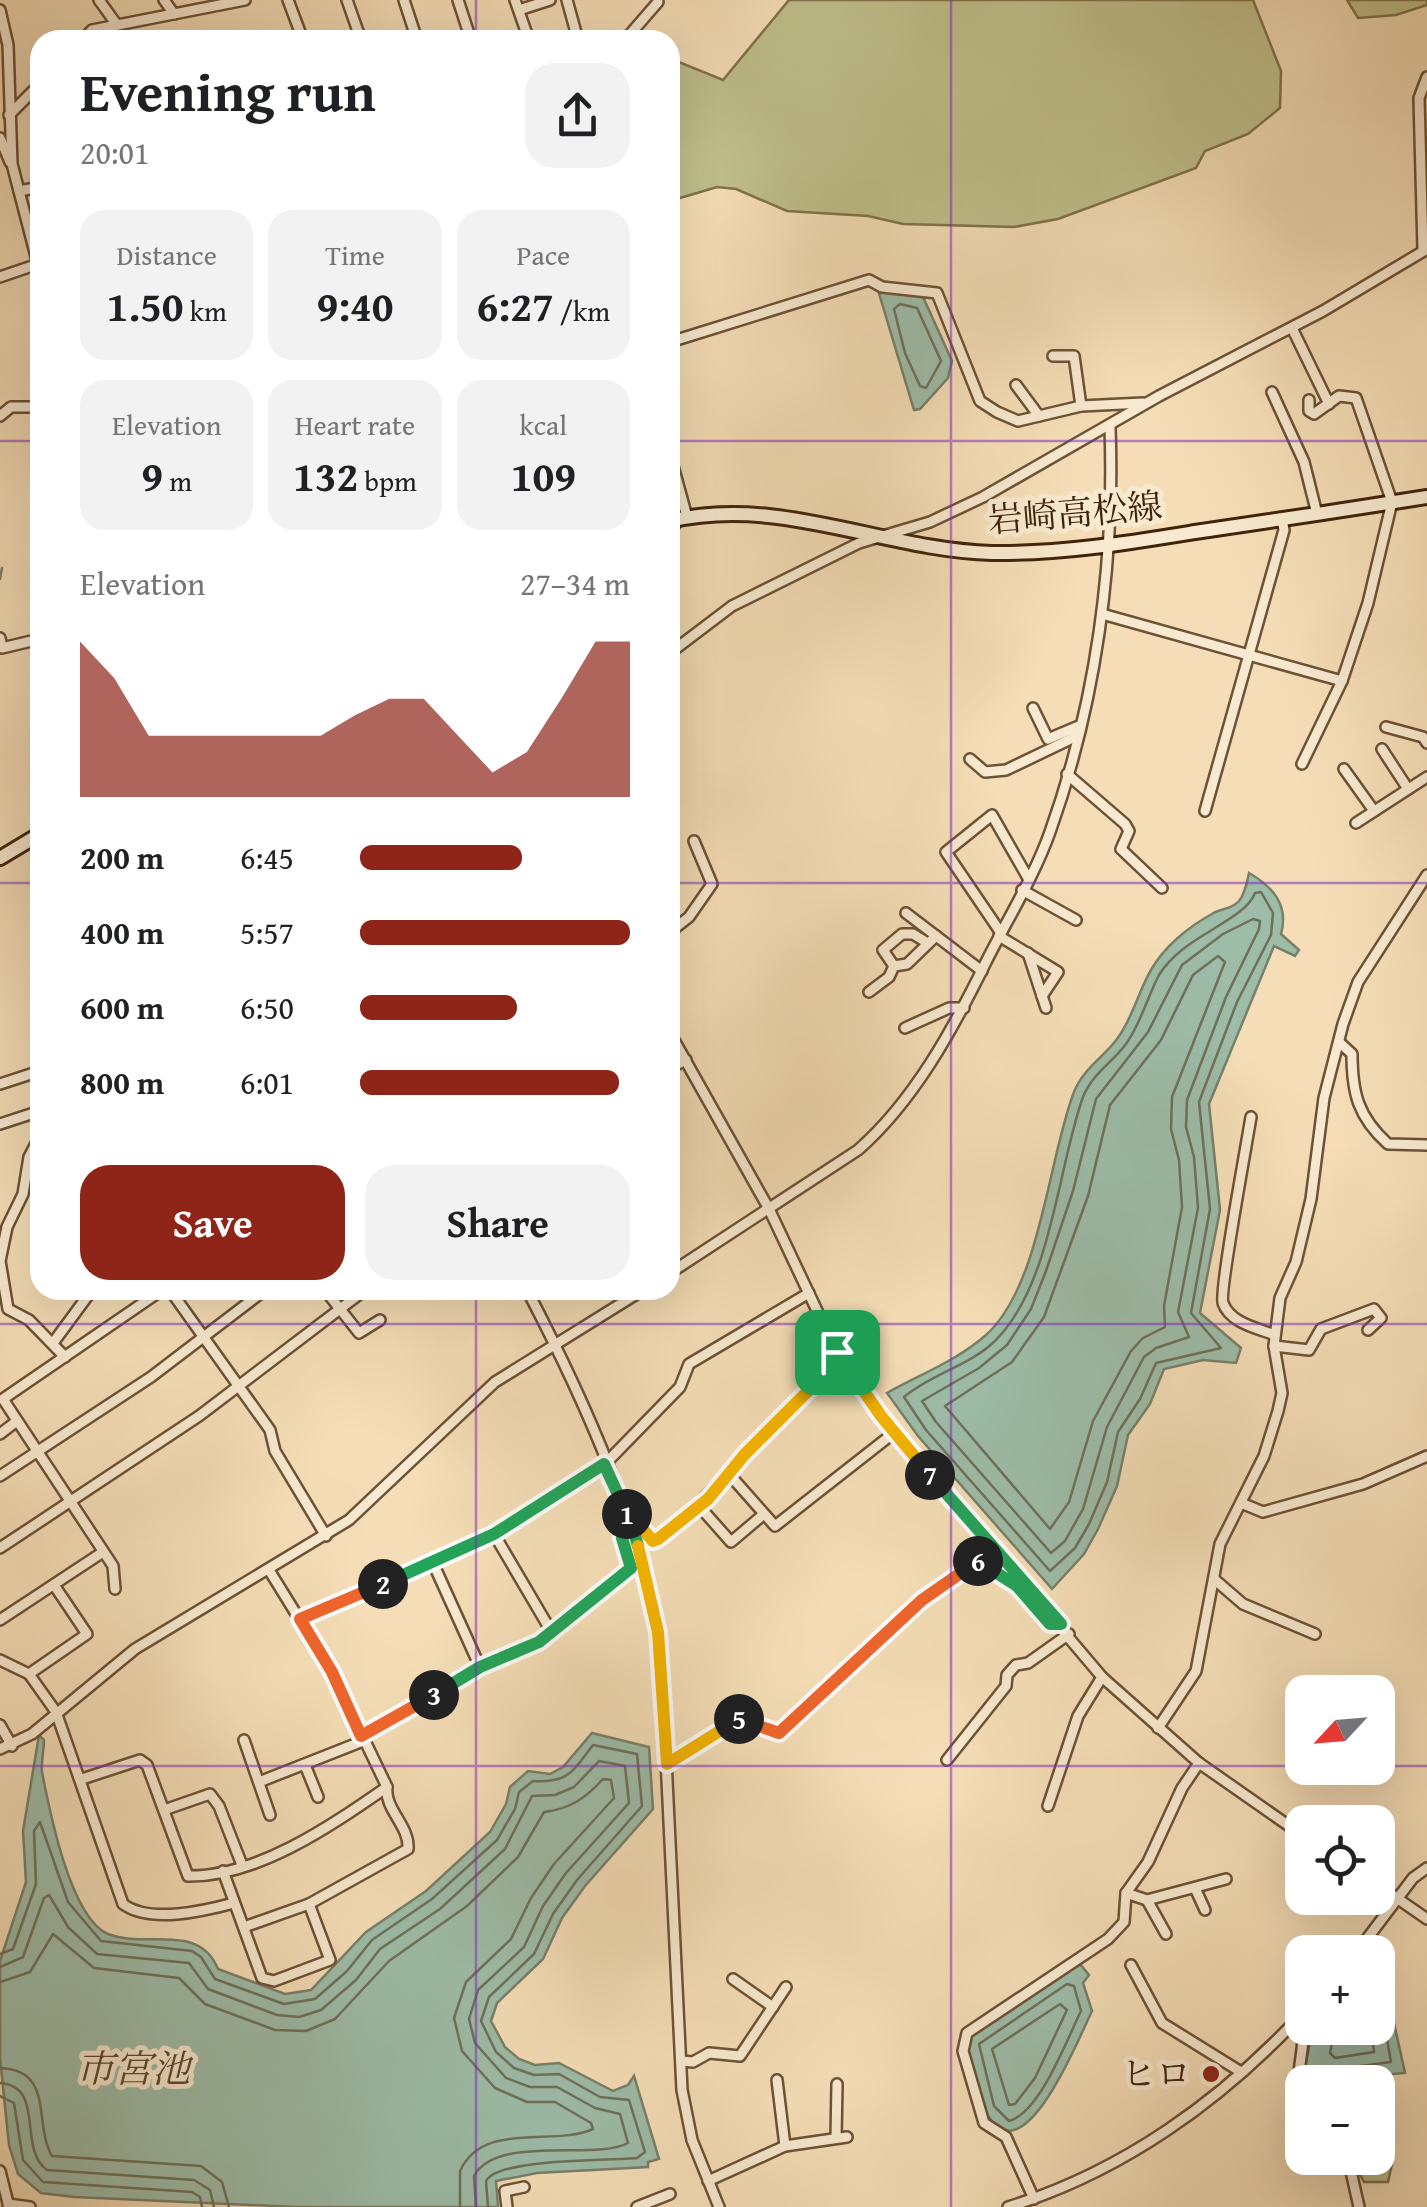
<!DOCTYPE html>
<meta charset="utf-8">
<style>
body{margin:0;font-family:"Gentium Book Plus","Noto Serif JP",serif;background:#f2f2f2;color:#202124;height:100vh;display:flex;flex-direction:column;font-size:38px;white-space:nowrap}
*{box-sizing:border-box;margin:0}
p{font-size:32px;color:#757577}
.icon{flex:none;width:55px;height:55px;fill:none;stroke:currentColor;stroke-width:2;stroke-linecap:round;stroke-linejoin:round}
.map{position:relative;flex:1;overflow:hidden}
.details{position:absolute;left:30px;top:30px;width:650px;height:1270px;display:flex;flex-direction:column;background:#fff;border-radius:30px;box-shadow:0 10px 40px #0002}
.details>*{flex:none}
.needle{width:65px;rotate:244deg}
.controls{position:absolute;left:1285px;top:1675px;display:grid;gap:20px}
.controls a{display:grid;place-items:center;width:110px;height:110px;border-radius:20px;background:#fff;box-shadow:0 10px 40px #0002;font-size:50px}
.pin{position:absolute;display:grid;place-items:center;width:85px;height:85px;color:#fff;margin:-42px;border-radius:20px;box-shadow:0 5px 15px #0006}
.km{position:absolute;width:50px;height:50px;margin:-25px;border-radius:50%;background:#222;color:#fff;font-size:28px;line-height:50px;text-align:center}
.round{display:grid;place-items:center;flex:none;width:105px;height:105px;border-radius:30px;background:#f2f2f2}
.headline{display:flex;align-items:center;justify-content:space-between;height:170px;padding:0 50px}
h1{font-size:55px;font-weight:700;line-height:75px}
.metrics{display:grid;grid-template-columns:repeat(3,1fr);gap:15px;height:170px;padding:10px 50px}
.metrics div{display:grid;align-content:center;border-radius:25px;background:#f2f2f2;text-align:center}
.metrics b{font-size:42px;font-weight:700}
.metrics small{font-size:28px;font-weight:400}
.metrics p{font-size:28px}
.chart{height:280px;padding:20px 50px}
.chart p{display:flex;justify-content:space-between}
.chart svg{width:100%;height:180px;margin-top:10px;fill:#8f2418;opacity:.7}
.primary-button{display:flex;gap:20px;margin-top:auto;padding:20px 50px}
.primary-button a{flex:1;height:115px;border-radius:30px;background:#8f2418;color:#fff;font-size:40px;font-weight:700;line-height:115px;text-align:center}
.primary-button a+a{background:#f2f2f2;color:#202124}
ul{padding:0 50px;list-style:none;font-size:32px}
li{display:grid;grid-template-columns:160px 120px 1fr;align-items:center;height:75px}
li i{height:25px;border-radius:12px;background:#8f2418}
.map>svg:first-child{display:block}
.green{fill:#bfc08c;stroke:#80724b;stroke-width:2.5}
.water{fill:#9dbda9;stroke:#788069;stroke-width:2.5}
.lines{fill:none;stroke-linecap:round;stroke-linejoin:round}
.shore{stroke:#6e705a;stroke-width:2.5}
.stream{stroke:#788069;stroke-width:2.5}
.minor-casing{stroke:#6d5235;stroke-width:14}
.secondary-casing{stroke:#40240a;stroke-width:18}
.minor{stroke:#f8ead0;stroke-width:9}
.secondary{stroke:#f8ead0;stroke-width:12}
.split-1-casing{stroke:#fff;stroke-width:20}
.split-2-casing{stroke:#fff;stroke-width:20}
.split-3-casing{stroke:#fff;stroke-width:20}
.split-4-casing{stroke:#fff;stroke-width:20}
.split-5-casing{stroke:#fff;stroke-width:20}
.split-6-casing{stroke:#fff;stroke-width:20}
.split-7-casing{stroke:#fff;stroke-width:20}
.split-8-casing{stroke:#fff;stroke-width:20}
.split-1{stroke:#f5b400;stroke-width:12}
.split-2{stroke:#22a559;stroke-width:12}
.split-3{stroke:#f0652b;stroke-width:12}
.split-4{stroke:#22a559;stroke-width:12}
.split-5{stroke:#f5b400;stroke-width:12}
.split-6{stroke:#f0652b;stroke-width:12}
.split-7{stroke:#22a559;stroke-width:12}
.split-8{stroke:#f5b400;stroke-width:12}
.grid{fill:none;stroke:#7b2cbf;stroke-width:2.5;stroke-opacity:0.55}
.poi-dot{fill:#8f2418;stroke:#f8ead0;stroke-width:4}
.labels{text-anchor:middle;stroke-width:10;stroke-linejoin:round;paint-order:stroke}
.street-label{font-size:35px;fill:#40240a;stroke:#f8ead0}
.poi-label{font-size:35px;fill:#40240a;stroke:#f8ead0;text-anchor:end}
.water-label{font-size:38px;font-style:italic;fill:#574a32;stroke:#f8ead0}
</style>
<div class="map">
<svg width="1427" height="2207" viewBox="0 0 1427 2207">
<rect width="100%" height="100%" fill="#f5deb7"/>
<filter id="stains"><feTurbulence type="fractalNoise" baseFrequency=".002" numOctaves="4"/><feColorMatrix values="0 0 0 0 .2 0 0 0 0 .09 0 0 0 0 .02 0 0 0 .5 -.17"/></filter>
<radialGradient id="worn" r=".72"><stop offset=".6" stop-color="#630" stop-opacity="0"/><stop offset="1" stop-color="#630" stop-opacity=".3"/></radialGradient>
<g class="green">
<path d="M789,0H1253L1281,71L1280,108L1248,134L1205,151L1196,168L1058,219L1014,227L903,224L868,216L787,211L736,189L717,187L670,201V64L679,62L723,80Z"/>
<path d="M1347,0H1427V5L1396,15L1358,18Z"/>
<path d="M1391,2136L1394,2155L1388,2182H1364L1351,2158H1378V2138Z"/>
</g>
<g class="water">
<path d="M878,290L923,297L952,361L948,378L920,409L914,410Z"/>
<path d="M1249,873C1273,887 1289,905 1281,934L1299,950L1295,956L1274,946L1209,1104L1220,1210L1200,1313L1241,1348L1236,1363L1203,1360L1164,1369L1150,1404L1128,1435L1117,1486L1098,1529L1084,1554L1052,1589L918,1436L887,1393C919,1375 958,1360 986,1335C1041,1285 1048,1159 1074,1092C1083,1069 1103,1058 1117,1039C1133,1018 1138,992 1151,970C1164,947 1188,927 1212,914C1221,908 1231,910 1239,901C1245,894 1247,882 1249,873Z"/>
<path d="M592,1733L649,1747L653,1809L585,1886L562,1918L543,1959L497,2003L491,2021L505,2047L519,2059L535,2065L559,2063L613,2091L628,2085L634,2076L659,2159L648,2162V2167L537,2173L496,2181L498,2207H297L74,2197L41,2193L18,2174L9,2145L0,2058V1961L26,1882L23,1831L39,1735L44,1740C44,1750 41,1762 42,1772C49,1808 70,1918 108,1934C147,1949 199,1922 218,1969L285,1994L311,1990L366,1932L426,1891L490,1832L506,1804L510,1787L528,1771L550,1774L563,1767Z"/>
<path d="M1080,1964L1089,1975L1083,1983L1092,2011C1080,2035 1025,2176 988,2116C977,2098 967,2062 969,2042L974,2033Z"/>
<path d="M1378,2005L1392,2014L1405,2073L1302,2082L1313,2028H1378Z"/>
</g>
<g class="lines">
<g class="shore">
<path d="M900,304L917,308L941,361L926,388L920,386L905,353L894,309Z"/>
<path d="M1261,892L1273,913L1271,935L1237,1002L1199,1102L1210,1209L1191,1313L1221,1348L1156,1363L1140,1399L1118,1432L1107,1482L1089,1524L1075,1548L1050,1571L926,1430L904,1397C931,1374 969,1366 995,1341C1052,1284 1057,1170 1083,1097C1092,1074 1112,1063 1126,1044C1141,1023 1147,998 1159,975C1183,935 1244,922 1255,893Z"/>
<path d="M1253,919L1260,921L1259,929L1226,997L1187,1100L1186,1127L1194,1157L1198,1208L1178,1312L1189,1337L1156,1348L1144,1357L1107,1427L1083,1509L1065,1541L1051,1553L936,1422L922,1401L979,1368L1007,1345L1031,1309L1046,1271L1073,1191L1096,1099L1148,1032L1182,965L1223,934Z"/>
<path d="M1218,956L1225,962L1172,1097L1171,1129L1179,1160L1182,1207L1164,1306L1165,1327L1143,1338L1131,1351L1093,1421L1069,1502L1050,1529L945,1406L1012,1362L1044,1317L1088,1196L1110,1105L1161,1040L1193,975Z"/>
<path d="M0,1954L13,1949L36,1884L34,1831L40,1822L68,1902L101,1941L192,1951L201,1957L215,1979L284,2004L315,1999L347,1971L372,1940L432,1899L497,1840L515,1809L519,1792L533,1781C569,1783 572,1772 593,1745L637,1754L642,1806L577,1880L553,1914L534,1954L489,1997L481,2021L496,2052L514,2068L534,2075L559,2074L600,2097L629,2100L645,2152L637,2158C607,2161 499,2158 486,2181L488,2207"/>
<path d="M0,1967L23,1957L44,1898L49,1895L68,1927L97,1954L189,1963L208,1989L277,2015L299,2017L321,2010L356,1980L380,1949L440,1909L505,1849L532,1796L555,1795L574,1787L599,1761L625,1766L629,1803L566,1873L543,1906L524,1947L478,1990L469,2019L475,2043L506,2078L530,2087H557L595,2108L620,2114L628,2143C596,2161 496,2134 474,2176L476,2207"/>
<path d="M0,1982L30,1972L53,1934L94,1968L179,1978L205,2004L275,2030L306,2031L335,2019L389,1961L467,1906L518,1857L544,1812C570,1809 586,1798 603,1779L611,1780L614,1798L554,1864L531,1898L511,1939L466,1982L454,2018L462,2051L495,2088L527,2102H555L591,2123L593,2129C554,2147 483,2120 460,2171V2207"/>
<path d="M1067,1984L1074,1986L1081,2011C1067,2039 1040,2113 1009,2121L994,2106L979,2044Z"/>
<path d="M1060,2004L1067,2010L1035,2078L1015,2104L1009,2105L992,2049Z"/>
<path d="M1335,2028L1330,2053L1335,2058L1374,2052L1371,2028"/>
<path d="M0,2068C55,2070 33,2124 52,2156L201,2166L222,2182L229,2207"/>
<path d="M1337,2082L1345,2068L1391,2062L1384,2022L1378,2017"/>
<path d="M0,2083C46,2086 17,2149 47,2170L194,2180L210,2190L214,2207"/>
<path d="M0,2096L14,2103L23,2160L43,2182L192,2192L200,2197L202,2207"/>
</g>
<path class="stream" d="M0,579L2,568"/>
<g class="minor-casing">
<g id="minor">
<path d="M99,0L117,25"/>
<path d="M164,0L174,14"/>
<path d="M288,0L303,40"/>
<path d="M347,0L361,40"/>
<path d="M404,0L417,40"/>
<path d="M458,0L471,40"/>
<path d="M515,0L529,40"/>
<path d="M567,0L578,40"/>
<path d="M0,10L8,45L12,164L40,272"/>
<path d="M519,10L550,0"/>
<path d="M83,40L92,30L245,0"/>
<path d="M625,40L658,2"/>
<path d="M9,115L40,84"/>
<path d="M0,138L10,162"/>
<path d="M19,191L40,187"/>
<path d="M1423,250L1419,98L1427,77"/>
<path d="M0,277L38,264"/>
<path d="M1292,328L1329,404"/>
<path d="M670,342L869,280L882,287L937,293L980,401L997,412L1018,421L1081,406L1143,403"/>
<path d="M1053,356H1074L1081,406"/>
<path d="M1016,385L1039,416"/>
<path d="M1272,392L1304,462L1317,514"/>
<path d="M0,416L11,407H40"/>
<path d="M670,455L687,517"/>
<path d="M670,537L677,519"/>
<path d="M1102,614L1342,681"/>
<path d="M0,638L2,648L40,639"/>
<path d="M670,653L732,606L859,543L930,522L983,497L1159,396L1323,311L1427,249"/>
<path d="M1033,708L1048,739L1079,726"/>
<path d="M1386,727L1423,737L1427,743"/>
<path d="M1382,749L1408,789"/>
<path d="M970,759L985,772L1006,770L1077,736"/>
<path d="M1302,764L1342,681L1368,603L1392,502L1356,398L1339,396L1314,414L1309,411V400"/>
<path d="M1344,769L1374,811"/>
<path d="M1067,774L1125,824L1129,831L1121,849L1162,888"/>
<path d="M1205,811L1284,530L1282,519"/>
<path d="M1356,823L1427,777"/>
<path d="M1022,890L1076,920"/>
<path d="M906,913L982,971"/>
<path d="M670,932L689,917L712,884L694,841"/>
<path d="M1001,933L946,852L992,815L1028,878"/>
<path d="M999,936L1058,972L1042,996"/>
<path d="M1028,953L1046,1008"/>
<path d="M894,966L883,950L902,934H913L926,942"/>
<path d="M869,992L889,977L894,966L907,964L936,936"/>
<path d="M905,1028L949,1008H964"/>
<path d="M670,1033L769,1209L837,1353L881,1416L1102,1677L1199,1763L1302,1835"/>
<path d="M1339,1042L1352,1054C1352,1093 1358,1117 1388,1144L1427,1145"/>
<path d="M670,1068L686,1060"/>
<path d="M0,1084L40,1071"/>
<path d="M1251,1117C1247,1142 1219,1293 1223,1303C1230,1323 1257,1328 1275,1335"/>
<path d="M0,1124L40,1111"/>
<path d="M40,1136L29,1157L23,1194L7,1227L0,1261L8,1309L29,1320L65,1357"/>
<path d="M670,1273L858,1150C914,1101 953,1029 986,962C1007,920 1034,877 1050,832C1096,703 1115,563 1110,427"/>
<path d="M170,1290L270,1430L275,1451L326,1536"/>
<path d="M325,1290L359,1333L380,1320"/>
<path d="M527,1290C585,1401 644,1531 661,1656L682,2090L692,2140L719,2207"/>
<path d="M53,1343L92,1290"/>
<path d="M1274,1346L1309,1350L1321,1329L1374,1309L1381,1318L1368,1330"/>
<path d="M0,1434L17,1421"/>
<path d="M729,1474L775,1526L895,1432"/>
<path d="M0,1476L151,1377L265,1290"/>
<path d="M1241,1503L1263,1512L1363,1484L1427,1456"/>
<path d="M699,1506L731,1542L764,1514"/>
<path d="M494,1534L551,1631"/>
<path d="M0,1548L199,1416L365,1290"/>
<path d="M433,1563L480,1667"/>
<path d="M1214,1579L1243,1604L1315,1634"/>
<path d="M115,1589L113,1566L3,1399L162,1290"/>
<path d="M300,1619L494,1534L605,1464L680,1387L689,1364L809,1293"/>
<path d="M0,1620L103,1552"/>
<path d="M0,1660L29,1674L56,1712L123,1904C150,1924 204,1911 234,1903"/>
<path d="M29,1674L87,1634L54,1585"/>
<path d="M0,1725L12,1746"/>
<path d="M1158,1728L1196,1671L1220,1544L1264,1456L1278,1411L1282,1393L1274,1346L1280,1298L1296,1262L1311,1199L1324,1098L1343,1024L1358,982L1427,875"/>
<path d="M361,1736L480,1667L539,1642L631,1569L624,1531L640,1526L653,1541C693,1517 717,1482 748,1450C780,1418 811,1389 837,1353"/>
<path d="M244,1740L270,1815"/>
<path d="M0,1749L32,1734L135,1649L349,1520L495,1382L643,1290"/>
<path d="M947,1760L1006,1686L1007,1675L1016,1665L1028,1663L1069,1634"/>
<path d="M667,1764L741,1718L779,1733L922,1600L981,1560L1017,1586L1051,1624H1061"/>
<path d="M305,1765L318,1797"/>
<path d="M82,1779L140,1760L147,1765L188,1876C258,1877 332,1825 387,1787L332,1672L269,1570"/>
<path d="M259,1782L363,1741"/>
<path d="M1048,1806L1078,1716L1102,1677"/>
<path d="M164,1810L210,1794L219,1806L242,1865"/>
<path d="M223,1871L262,1978L274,1981L330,1960L309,1904"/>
<path d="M1378,1885L1427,1919"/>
<path d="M1195,1888L1205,1910"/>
<path d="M1126,1893L1147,1900L1226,1879"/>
<path d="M1147,1900L1166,1934"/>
<path d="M244,1927L309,1904L408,1849C410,1826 384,1809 387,1787"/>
<path d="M1357,1952L1413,1878L1427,1868"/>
<path d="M1131,1965L1162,2023L1241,2072"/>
<path d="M733,1979L773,2007"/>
<path d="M1298,2019C1311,2043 1292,2070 1302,2093"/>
<path d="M681,2061L693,2062L709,2053L740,2056L786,1987"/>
<path d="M777,2080L785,2146"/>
<path d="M836,2138L837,2084"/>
<path d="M1348,2158L1359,2207"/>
<path d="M0,2171L9,2207"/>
<path d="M708,2181L785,2146L847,2137"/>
<path d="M1034,2199L1006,2137L984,2123L963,2051L967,2033L1108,1939L1124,1922L1126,1893L1148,1862L1182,1788L1199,1763"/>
<path d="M8,2204L30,2207"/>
<path d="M507,2207L505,2191L524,2187"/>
<path d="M637,2207L670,2194"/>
<path d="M1008,2207C1122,2172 1221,2101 1302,2014"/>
</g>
</g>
<g class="secondary-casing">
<g id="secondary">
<path d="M670,521C780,495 883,550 992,553C1061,554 1127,543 1195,532C1272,521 1350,509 1427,497"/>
<path d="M0,858L40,834"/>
</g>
</g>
<use href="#minor" class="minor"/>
<use href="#secondary" class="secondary"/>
</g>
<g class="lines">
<g class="split-1-casing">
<path id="split-1" d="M627,1514L632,1525L640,1526L653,1541L658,1539L708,1499L745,1454L812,1387L837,1352"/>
</g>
<g class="split-2-casing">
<path id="split-2" d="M383,1584L494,1534L604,1464L627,1514"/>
</g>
<g class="split-3-casing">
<path id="split-3" d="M383,1584L300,1619L332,1672L361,1736L434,1695"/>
</g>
<g class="split-4-casing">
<path id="split-4" d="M434,1695L480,1667L539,1642L631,1568L622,1538L632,1525L638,1546"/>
</g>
<g class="split-5-casing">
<path id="split-5" d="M638,1546L658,1632L667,1764L739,1719"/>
</g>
<g class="split-6-casing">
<path id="split-6" d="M739,1719L779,1733L922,1600L978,1561"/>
</g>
<g class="split-7-casing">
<path id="split-7" d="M930,1475L1061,1624H1050L1017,1586L978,1561"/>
</g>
<g class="split-8-casing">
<path id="split-8" d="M837,1352L881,1416L930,1475"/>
</g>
<use href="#split-1" class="split-1"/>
<use href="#split-2" class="split-2"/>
<use href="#split-3" class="split-3"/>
<use href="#split-4" class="split-4"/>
<use href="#split-5" class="split-5"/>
<use href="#split-6" class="split-6"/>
<use href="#split-7" class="split-7"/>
<use href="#split-8" class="split-8"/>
</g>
<path class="grid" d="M476,0V40M951,0V2207M0,441H40M670,441H1427M0,883H40M670,883H1427M476,1290V2207M0,1324H1427M0,1766H1302M1378,1766H1427"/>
<circle class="poi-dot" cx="1211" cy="2074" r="10"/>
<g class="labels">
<g class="street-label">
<text transform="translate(1075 513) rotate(-5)" y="12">岩崎高松線</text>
</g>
<g class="poi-label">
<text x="1191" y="2086">ヒロ</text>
</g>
<g class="water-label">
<text x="133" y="2082">市宮池</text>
</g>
</g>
<rect width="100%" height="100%" filter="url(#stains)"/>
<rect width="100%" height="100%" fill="url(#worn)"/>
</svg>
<div class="controls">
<a><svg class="needle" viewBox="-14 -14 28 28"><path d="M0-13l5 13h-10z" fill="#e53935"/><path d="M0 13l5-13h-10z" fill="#757577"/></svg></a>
<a><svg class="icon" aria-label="locate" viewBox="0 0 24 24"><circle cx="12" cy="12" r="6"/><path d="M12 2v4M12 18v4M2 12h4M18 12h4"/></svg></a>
<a>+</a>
<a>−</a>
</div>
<div class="pin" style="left:837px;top:1352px;background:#1e9e55"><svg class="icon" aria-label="arrive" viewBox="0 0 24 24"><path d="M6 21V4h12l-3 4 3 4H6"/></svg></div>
<b class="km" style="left:627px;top:1514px">1</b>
<b class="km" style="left:383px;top:1584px">2</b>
<b class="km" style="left:434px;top:1695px">3</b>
<b class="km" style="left:739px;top:1719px">5</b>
<b class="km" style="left:978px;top:1561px">6</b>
<b class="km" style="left:930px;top:1475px">7</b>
<section class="details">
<div class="headline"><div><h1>Evening run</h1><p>20:01</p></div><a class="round"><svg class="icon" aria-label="share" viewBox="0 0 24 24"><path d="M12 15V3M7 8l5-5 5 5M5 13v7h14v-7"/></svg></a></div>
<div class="metrics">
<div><p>Distance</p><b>1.50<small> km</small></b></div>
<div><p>Time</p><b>9:40</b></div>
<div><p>Pace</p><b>6:27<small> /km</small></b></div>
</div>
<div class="metrics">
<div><p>Elevation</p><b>9<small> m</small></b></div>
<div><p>Heart rate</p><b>132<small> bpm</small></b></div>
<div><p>kcal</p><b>109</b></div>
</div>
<div class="chart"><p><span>Elevation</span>27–34 m</p>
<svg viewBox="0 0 160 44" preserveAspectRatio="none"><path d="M0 44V6L10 15L20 29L30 29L40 29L50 29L60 29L70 29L80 24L90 20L100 20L110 29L120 38L130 33L140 20L150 6L160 6V44z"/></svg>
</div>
<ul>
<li><b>200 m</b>6:45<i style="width:60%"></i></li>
<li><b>400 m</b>5:57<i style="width:100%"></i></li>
<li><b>600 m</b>6:50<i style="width:58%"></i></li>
<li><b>800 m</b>6:01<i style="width:96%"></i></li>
</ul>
<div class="primary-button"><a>Save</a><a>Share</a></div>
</section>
</div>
